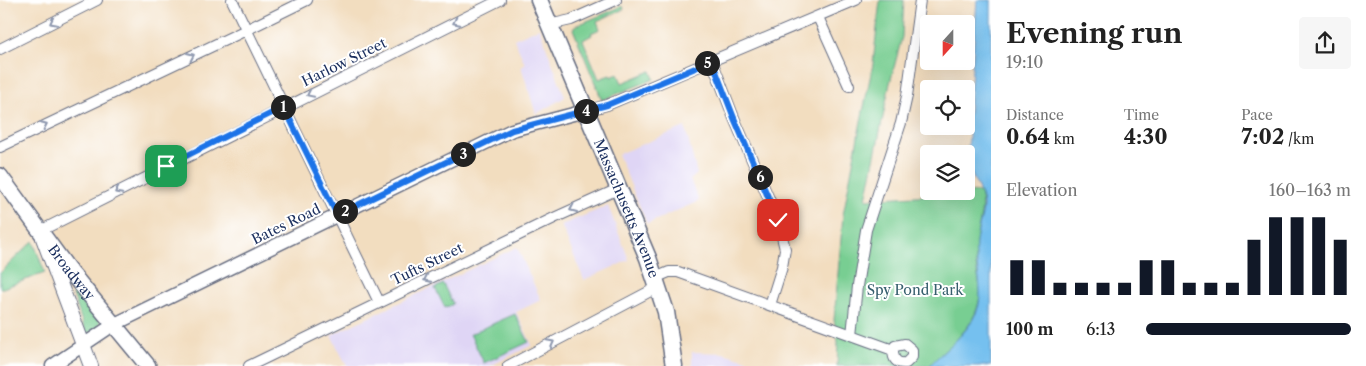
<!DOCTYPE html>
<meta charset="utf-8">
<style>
body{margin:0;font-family:"Libre Caslon Text",serif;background:#f6f6f6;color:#222;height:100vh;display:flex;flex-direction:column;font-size:19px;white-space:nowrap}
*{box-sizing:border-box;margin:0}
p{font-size:16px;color:#767676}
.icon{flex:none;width:28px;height:28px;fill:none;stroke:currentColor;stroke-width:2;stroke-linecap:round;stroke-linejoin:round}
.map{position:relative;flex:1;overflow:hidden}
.side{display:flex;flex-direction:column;background:#fff;width:375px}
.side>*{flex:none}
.needle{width:32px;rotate:201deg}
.buttons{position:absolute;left:920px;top:15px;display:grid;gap:10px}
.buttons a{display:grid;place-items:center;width:55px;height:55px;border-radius:5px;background:#fff;box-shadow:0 5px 20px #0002;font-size:25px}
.pin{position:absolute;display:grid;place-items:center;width:42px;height:42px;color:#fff;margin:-21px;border-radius:10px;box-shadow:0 2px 8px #0006}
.km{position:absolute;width:25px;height:25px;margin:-12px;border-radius:50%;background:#222;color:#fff;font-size:14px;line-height:25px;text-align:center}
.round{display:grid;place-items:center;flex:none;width:52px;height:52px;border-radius:5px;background:#f6f6f6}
.overview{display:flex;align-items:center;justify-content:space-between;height:85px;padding:0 15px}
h1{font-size:28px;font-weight:700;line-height:38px}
.figures{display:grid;grid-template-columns:repeat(3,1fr);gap:8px;height:85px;padding:5px 15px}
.figures div{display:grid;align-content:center}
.figures b{font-size:21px;font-weight:700}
.figures small{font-size:14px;font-weight:400}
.figures p{font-size:14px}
.chart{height:140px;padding:10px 15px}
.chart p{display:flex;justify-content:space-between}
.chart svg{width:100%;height:90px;margin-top:5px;stroke:#111827;stroke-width:6}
ul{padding:0 15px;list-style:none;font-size:16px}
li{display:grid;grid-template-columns:80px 60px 1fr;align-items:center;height:38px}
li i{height:12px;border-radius:6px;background:#111827}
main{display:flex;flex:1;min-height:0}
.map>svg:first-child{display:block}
.built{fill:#dfd5f5}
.green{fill:#78ce92;stroke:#4a7e78}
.water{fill:#75c0ef;stroke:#4878a6}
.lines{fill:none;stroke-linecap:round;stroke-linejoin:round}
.minor-casing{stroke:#666c80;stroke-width:12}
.tertiary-casing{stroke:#666c80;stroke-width:15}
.secondary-casing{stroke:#666c80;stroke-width:16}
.primary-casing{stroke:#666c80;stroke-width:18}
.trunk-casing{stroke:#666c80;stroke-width:19}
.minor{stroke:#fff;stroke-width:10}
.tertiary{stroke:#fff;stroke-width:12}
.secondary{stroke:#fff;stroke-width:14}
.primary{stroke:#fff;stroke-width:15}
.trunk{stroke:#fff;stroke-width:16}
.oneway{stroke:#8d97ae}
.route-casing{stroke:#fff;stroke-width:10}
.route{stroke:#1a73e8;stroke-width:6}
.labels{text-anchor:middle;stroke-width:4;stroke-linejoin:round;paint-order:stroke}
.street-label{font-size:14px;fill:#1b2f5e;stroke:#fff}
.park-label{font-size:14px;fill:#375f6e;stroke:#fff}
</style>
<main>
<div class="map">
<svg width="991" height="366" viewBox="0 0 991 366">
<rect width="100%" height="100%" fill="#fff"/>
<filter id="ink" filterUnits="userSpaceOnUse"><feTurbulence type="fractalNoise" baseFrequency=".02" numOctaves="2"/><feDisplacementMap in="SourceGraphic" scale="10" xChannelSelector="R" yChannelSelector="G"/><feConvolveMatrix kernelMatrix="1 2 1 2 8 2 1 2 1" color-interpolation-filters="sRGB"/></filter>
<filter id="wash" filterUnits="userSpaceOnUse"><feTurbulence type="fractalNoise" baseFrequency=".0096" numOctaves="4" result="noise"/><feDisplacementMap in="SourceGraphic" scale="20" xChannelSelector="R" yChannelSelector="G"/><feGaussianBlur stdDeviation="1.12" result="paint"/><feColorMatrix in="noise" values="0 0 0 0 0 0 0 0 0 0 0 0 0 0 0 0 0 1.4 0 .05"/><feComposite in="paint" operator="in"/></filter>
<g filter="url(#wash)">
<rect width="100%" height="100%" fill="#f2ddbf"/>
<g class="built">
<path d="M539,28L565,97L536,114L521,66L525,64L514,39Z"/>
<path d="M685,127L697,174L690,180L699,201L647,224L618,154Z"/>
<path d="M608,206L629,260L584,280L561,225Z"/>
<path d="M517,247L541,300L516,312L532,345L490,366H347L331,335Z"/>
<path d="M692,352L723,353L767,366H692Z"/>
</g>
<g class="green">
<path d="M880,0H904L902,37L890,83L866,199L980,192C985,214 977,224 976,245C976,252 976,258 976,265C977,274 980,283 980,292C979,326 950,344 929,366H837L838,342L834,320L843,215L861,121L873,64Z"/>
<path d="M623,6L624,9L597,21L600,29L591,33L592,35L583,40L599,79L610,75L611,77L618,74L622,83L651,71L654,79L602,100L573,29L575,26Z"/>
<path d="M33,241L45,273L3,288H0V273Z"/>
<path d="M443,284L453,304L445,308L435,288Z"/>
<path d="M70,285L101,322L95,330L86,334Z"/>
<path d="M515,314L529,342L484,363L470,334Z"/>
</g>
<path class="water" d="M977,0H991V366H929C945,349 968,334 977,311C985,289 974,266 976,243C977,230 983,217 983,205C982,189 970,177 968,162C965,148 972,137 968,124Z"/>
</g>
<g filter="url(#ink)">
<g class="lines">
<g class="minor-casing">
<g id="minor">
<path d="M232,0L379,302"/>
<path d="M818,17L849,86"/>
<path d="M549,25L571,20L616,0"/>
<path d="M0,49L97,0"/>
<path d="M712,61L734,118L778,220L785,249L782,267L770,305"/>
<path d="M585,111L607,105L856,0"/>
<path d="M0,147L246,30L307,0"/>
<path d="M40,231L500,0"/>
<path d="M655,278L669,272H678L893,350C893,359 896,364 906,363L912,357V350L905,344L895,346L893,350"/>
<path d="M852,335L857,286L866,230L901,123L907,96L920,0"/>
<path d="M249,366L554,218L618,189"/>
<path d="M508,366L658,287"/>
</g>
</g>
<g class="tertiary-casing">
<path id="tertiary" d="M52,366L113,325L512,130L585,111"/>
</g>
<g class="secondary-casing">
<path id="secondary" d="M43,238L91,366"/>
</g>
<g class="primary-casing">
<g id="primary">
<path id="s1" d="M0,176L68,269L148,366"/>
</g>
</g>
<g class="trunk-casing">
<g id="trunk">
<path id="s2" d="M539,0L648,258L666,312L674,366"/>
</g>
</g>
<use href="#minor" class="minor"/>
<use href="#tertiary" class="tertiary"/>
<use href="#secondary" class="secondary"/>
<use href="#primary" class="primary"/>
<use href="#trunk" class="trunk"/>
</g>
<defs><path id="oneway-chevron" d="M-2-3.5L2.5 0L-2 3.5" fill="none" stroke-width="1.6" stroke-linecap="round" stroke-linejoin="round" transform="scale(1.25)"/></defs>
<g class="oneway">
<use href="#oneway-chevron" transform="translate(53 22) rotate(153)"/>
<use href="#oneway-chevron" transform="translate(456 22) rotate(154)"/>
<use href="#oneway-chevron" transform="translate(191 56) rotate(-25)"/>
<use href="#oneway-chevron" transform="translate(310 94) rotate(154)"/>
<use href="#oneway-chevron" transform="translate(44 125) rotate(-25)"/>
<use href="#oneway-chevron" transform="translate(118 191) rotate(153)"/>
<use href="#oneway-chevron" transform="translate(573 209) rotate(156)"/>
<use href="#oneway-chevron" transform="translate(427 279) rotate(154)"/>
<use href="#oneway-chevron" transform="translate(551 343) rotate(-28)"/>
</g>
</g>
<g class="lines" filter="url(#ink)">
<g class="route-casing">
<path id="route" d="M166,166L284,107L337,215L512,130L607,105L712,61L734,118L778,220"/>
</g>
<use href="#route" class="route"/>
</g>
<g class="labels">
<g class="street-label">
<text transform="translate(344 62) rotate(-26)" y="5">Harlow Street</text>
<text dy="5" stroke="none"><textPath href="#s2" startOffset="226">Massachusetts Avenue</textPath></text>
<text transform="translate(286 224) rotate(-26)" y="5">Bates Road</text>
<text transform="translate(427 264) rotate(-26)" y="5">Tufts Street</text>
<text dy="5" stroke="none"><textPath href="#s1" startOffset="120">Broadway</textPath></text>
</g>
<g class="park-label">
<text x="915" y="295">Spy Pond Park</text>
</g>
</g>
</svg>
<div class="buttons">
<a><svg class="needle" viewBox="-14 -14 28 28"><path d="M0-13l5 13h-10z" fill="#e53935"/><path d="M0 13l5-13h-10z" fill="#767676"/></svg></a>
<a><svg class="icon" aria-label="locate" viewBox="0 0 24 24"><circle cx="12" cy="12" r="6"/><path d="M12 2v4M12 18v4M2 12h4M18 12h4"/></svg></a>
<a><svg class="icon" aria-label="layers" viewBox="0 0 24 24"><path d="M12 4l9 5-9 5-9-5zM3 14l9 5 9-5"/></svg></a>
</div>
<div class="pin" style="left:166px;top:166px;background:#1e9e55"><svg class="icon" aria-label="arrive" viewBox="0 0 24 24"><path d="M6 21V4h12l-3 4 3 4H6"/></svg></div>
<div class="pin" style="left:778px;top:220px;background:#d93025"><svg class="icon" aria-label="check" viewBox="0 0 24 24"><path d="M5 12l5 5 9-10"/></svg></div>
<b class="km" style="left:283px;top:107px">1</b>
<b class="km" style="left:345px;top:211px">2</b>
<b class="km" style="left:463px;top:154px">3</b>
<b class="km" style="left:586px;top:111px">4</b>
<b class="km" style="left:707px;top:63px">5</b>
<b class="km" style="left:760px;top:177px">6</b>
</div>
<section class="side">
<div class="overview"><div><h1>Evening run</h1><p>19:10</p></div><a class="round"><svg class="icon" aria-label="share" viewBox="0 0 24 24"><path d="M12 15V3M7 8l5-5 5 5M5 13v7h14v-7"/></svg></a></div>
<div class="figures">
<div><p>Distance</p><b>0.64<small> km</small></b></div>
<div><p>Time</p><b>4:30</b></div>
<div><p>Pace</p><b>7:02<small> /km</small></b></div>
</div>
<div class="chart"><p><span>Elevation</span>160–163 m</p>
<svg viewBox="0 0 160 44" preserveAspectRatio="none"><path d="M5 44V27M15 44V27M25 44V38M35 44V38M45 44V38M55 44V38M65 44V27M75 44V27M85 44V38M95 44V38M105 44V38M115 44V17M125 44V6M135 44V6M145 44V6M155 44V17"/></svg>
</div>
<ul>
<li><b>100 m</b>6:13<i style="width:100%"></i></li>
</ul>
</section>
</main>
